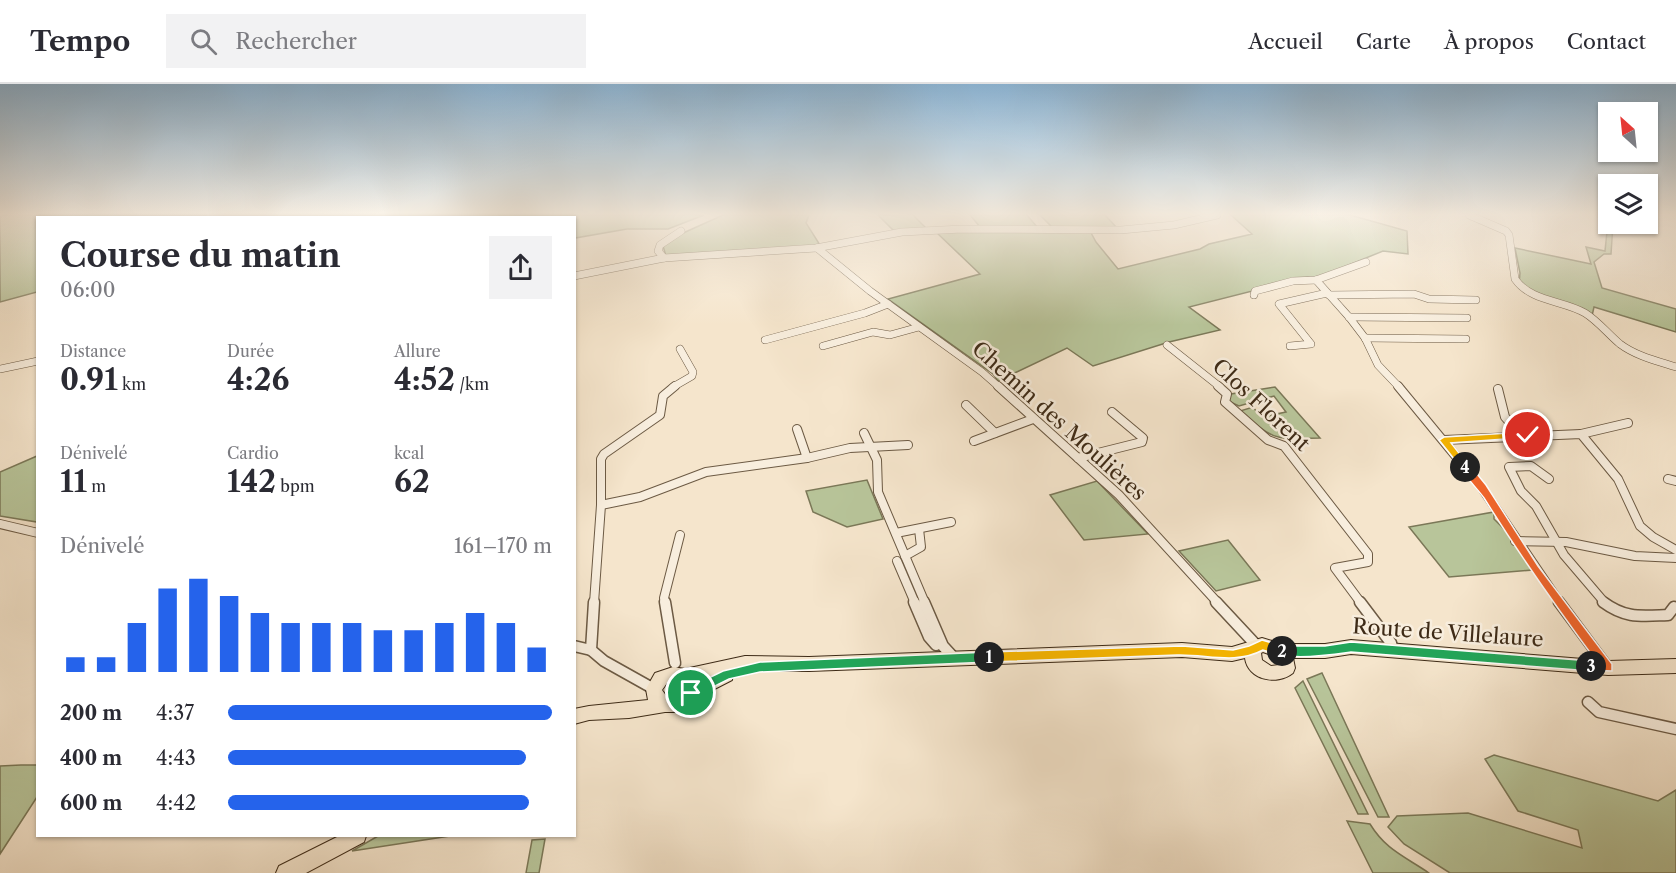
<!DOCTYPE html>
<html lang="fr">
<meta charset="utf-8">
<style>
body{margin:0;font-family:"Libre Caslon Text",serif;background:#f2f2f3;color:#2b2b33;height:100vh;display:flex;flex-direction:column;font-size:22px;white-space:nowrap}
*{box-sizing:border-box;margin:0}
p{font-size:20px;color:#7c7c81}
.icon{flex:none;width:33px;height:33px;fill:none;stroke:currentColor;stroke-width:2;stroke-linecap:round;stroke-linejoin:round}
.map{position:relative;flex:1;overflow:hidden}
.sheet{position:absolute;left:36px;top:132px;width:540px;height:621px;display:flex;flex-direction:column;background:#fff;border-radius:0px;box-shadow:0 2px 4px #0004}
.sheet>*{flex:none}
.needle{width:39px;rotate:333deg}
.buttons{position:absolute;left:1598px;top:18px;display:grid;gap:12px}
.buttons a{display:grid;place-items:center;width:60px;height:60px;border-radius:0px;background:#fff;box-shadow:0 2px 4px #0004;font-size:30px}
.pin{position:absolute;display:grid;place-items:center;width:51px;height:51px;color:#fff;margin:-26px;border:3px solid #fff;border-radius:50%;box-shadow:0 2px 6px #0007}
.km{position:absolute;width:30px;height:30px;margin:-15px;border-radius:50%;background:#222;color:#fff;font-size:16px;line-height:30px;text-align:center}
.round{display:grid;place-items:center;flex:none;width:63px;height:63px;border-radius:0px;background:#f2f2f3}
.overview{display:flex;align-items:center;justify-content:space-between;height:102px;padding:0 24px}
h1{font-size:33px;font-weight:700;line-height:45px}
.metrics{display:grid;grid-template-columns:repeat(3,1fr);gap:9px;height:102px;padding:6px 24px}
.metrics div{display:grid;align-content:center}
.metrics b{font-size:30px;font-weight:700}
.metrics small{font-size:16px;font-weight:400}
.metrics p{font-size:16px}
.chart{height:168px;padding:12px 24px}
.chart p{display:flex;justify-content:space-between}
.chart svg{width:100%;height:108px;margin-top:6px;stroke:#2563eb;stroke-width:6}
ul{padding:0 24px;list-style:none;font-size:20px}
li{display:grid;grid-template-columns:96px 72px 1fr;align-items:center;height:45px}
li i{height:15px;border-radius:8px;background:#2563eb}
header{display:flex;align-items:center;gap:36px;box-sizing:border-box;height:84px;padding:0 30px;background:#fff;border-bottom:2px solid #e1e1e2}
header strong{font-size:28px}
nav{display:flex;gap:33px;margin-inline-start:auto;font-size:21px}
.search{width:420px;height:54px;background:#f2f2f3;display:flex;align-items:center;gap:15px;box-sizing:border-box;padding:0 21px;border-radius:0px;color:#7c7c81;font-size:22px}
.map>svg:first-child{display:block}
.green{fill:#b8c59a;stroke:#7b7858;stroke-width:1.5}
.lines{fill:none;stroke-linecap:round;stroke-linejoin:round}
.street-far2-casing{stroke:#6c5a44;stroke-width:8}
.street-far1-casing{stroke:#6c5a44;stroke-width:10}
.street-casing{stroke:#6c5a44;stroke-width:13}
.primary-casing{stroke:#3e2b17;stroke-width:2}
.street-far2{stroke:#f8eede;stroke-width:7}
.street-far1{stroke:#f8eede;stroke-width:8}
.street{stroke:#f8eede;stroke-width:10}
.primary{fill:#f5e5cc;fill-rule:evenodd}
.split-1{fill:#22a559;stroke:#fff;stroke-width:1.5}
.split-2{fill:#f5b400;stroke:#fff;stroke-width:1.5}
.split-3{fill:#22a559;stroke:#fff;stroke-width:1.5}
.split-4{fill:#f0652b;stroke:#fff;stroke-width:1.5}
.split-5{fill:#f5b400;stroke:#fff;stroke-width:1.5}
.labels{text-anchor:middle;stroke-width:5;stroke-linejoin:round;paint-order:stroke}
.street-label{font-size:21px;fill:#3e2b17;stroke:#f8eede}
</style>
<header>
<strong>Tempo</strong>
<div class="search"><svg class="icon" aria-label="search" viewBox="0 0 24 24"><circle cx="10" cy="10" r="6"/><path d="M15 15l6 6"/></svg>Rechercher</div>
<nav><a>Accueil</a><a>Carte</a><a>À propos</a><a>Contact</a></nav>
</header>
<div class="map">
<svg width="1676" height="789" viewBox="0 0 1676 789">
<rect width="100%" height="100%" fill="#f5e5cc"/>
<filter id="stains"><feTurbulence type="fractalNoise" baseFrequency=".00333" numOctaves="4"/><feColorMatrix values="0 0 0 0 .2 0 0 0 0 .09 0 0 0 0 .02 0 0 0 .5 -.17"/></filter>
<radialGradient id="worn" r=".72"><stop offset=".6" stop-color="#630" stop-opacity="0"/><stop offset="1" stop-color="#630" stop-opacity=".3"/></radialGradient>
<g class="green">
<path d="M0,131H206L203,134H38L37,208L0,218Z"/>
<path d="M499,131H704L668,145H627L575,154L574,134H502Z"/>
<path d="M723,131H809L806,139L820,161L746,168L666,172L663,162L681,150Z"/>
<path d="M878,131H913L927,145L894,147Z"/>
<path d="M970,131H1027L1037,143H980Z"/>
<path d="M1040,131H1105L1117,144H1053Z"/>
<path d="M1231,131H1350L1407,147L1408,170L1383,167L1317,194L1308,193L1189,223L1220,246L1169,258L1093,282L1067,264L998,297L993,290L888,215L980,190L936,148L1090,147L1096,158L1118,185L1200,165L1209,160L1252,150Z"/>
<path d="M1608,138L1613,140L1611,170H1604L1594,178L1602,204L1676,225V248L1594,223L1592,232L1519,201L1520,189L1515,164L1591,180L1586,163L1605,167Z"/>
<path d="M1275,303L1320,354C1274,355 1276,358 1240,327L1253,323L1257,328L1262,327L1267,332L1286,328L1274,312L1239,322L1228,317L1231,310Z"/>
<path d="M37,372V438L0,432V388Z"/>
<path d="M867,396L883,435L847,443L813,428L806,407Z"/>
<path d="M1097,397L1148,450L1084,456L1050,411Z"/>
<path d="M1494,428V435L1505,446L1532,486L1449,493L1409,443Z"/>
<path d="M1228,456L1260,496L1216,507L1179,467Z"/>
<path d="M1322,589L1389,733H1378L1307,595Z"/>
<path d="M1303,597L1368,730H1358L1295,604Z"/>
<path d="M1494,671L1658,717L1676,706V789H1450L1404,760L1388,743L1397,732L1468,729L1582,764L1578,746L1518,727L1485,675Z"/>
<path d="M21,681H37V713L0,770V682Z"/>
<path d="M1347,737L1370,740C1386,766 1404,772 1429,789H1373Z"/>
<path d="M378,752H450L352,767Z"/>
<path d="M545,755L539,789H526L532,756Z"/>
</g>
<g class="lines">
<g class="street-far2-casing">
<g id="street-far2">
<path d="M1469,131L1506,147L1509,151L1515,195C1531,218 1563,216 1585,229C1598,237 1608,250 1620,260C1636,272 1657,277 1676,283"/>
<path d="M817,164L870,207L982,288L999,303"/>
<path d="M664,174L658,167L660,161L681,147"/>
<path d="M574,192L664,174L816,164L902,148L962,145L1121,146L1174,141L1217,131"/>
<path d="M1316,196L1349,233L1365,254L1378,281L1399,303"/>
<path d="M1254,211L1255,207L1293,197L1316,196L1366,178"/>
<path d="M1329,211L1414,210L1429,215L1476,216"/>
<path d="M1349,233L1467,234"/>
<path d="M1365,254L1466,255"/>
<path d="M765,256L865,229L888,220"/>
<path d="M1167,261L1220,303"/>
<path d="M823,262L873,248L890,251L919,243"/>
<path d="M1290,262L1311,260L1279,220L1327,209"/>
<path d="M0,285L38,277"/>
<path d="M673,303L692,292L693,288L680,265"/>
</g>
</g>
<g class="street-far1-casing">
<g id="street-far1">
<path d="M998,302L1119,411L1218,519"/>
<path d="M1218,302L1227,310L1225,318L1268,356L1284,362L1368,470V478L1335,484L1361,519"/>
<path d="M1398,302L1482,404L1560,519"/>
<path d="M1498,305L1505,333L1521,351"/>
<path d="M966,321L995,349"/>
<path d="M797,345L807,374"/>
<path d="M864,349L877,376L878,408L925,519"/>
<path d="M1581,350L1628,339"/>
<path d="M1444,356L1581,350L1618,395L1640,442L1653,453L1676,466"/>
<path d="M974,357L1033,335"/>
<path d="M1078,374L1142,358L1143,354L1112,328"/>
<path d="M1549,395L1531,382L1509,383L1521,407L1536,422L1564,471L1605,519"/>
<path d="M1668,395L1676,397"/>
<path d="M601,421L640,413L706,388L807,374L850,364L908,361"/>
<path d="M0,440L38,449"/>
<path d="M896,449L951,438"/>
<path d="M1515,457L1566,458L1635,472L1676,474"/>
<path d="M905,472L921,463L919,445"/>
<path d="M897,477L915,519"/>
<path d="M594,519L601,421V375L604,370L660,331L663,312L675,302"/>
<path d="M665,519L664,514L680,451"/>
</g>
</g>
<g class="street-casing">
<g id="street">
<path d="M594,518L591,566L604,577L654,605"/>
<path d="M665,518L675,579"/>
<path d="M914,518L929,553L936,561"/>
<path d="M924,518L943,562L954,574"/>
<path d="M1216,518L1257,562"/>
<path d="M1360,518L1391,559L1393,566"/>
<path d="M1559,518L1608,584"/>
<path d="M1603,518C1626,535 1641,532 1668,531L1674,523"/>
<path d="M574,562L591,566"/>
<path d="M1588,618L1599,628L1676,645"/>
</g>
</g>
<g class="primary-casing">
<g id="primary">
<path d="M1262,554L1282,560H1325L1351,556L1608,577L1676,575V589L1608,591L1351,570L1325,574H1293L1295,584L1293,589C1277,602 1248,596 1245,574L1232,577L1182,573L809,587L745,586L733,588L732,596L697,614L685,625L675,628H665L629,634L589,636L574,640V625L589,622L648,616L646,605L655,589L673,583L685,585L745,572L809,573L1182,559L1232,563ZM1263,568L1274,572L1279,581L1271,582L1262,576L1261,569ZM673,597L681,599L682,607L675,614L667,613L662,606L667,599Z"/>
<path d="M339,752H366L364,758L306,789H276L279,782Z"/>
</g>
</g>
<use href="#street-far2" class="street-far2"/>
<use href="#street-far1" class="street-far1"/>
<use href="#street" class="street"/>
<use href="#primary" class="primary"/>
</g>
<linearGradient id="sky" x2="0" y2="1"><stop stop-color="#8cb7d9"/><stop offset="0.54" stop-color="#faf3e8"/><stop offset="1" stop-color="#faf3e8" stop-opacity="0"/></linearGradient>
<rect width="1676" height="241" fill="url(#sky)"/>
<path class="split-1" d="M989,568L995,573L989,578L760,588L729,595L691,614L685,609L686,605L723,587L760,578Z"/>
<path class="split-2" d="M1262,556L1286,563V570L1282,572L1263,566C1235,581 1207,570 1177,571C1115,573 1052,576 989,578L983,573L989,568L1182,562L1233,566L1249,562Z"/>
<path class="split-3" d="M1351,558L1591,577L1596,582L1591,587L1351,568C1337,570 1284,578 1276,567L1282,562H1325Z"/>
<path class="split-4" d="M1465,379L1469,380L1486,401L1538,482L1612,580V587L1586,586V579L1597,578C1557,524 1519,470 1484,414C1478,405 1461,390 1462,380Z"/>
<path class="split-5" d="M1528,348L1533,351L1532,353L1451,359L1470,383L1465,386L1462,385L1439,356L1444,353Z"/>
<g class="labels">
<g class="street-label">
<text transform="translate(1261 321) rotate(43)" y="7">Clos Florent</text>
<text transform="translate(1059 337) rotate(42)" y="7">Chemin des Moulières</text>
<text transform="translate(1448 549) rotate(4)" y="7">Route de Villelaure</text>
</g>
</g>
<rect width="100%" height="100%" filter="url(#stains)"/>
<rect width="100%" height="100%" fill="url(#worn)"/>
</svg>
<div class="buttons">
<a><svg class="needle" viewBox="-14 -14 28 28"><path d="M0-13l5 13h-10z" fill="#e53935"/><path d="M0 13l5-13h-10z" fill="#7c7c81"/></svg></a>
<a><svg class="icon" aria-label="layers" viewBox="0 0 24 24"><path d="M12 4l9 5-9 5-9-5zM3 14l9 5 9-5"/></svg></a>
</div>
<div class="pin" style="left:691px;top:609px;background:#1e9e55"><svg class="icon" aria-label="arrive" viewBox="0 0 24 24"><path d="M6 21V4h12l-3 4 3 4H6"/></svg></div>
<div class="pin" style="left:1528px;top:351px;background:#d93025"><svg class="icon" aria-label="check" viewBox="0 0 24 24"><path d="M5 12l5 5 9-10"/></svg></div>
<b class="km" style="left:989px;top:573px">1</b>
<b class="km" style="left:1282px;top:567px">2</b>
<b class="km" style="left:1591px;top:582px">3</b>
<b class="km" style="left:1465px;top:383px">4</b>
<section class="sheet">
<div class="overview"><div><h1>Course du matin</h1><p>06:00</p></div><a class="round"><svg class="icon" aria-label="share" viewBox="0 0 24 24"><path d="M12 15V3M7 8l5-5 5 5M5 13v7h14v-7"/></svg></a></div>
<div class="metrics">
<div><p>Distance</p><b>0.91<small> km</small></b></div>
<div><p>Durée</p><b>4:26</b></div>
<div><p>Allure</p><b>4:52<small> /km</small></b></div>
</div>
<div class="metrics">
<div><p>Dénivelé</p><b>11<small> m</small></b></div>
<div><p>Cardio</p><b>142<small> bpm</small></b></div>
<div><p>kcal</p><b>62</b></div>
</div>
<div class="chart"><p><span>Dénivelé</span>161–170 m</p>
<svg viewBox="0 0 160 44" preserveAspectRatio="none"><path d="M5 44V38M15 44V38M25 44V24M35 44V10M45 44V6M55 44V13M65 44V20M75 44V24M85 44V24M95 44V24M105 44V27M115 44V27M125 44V24M135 44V20M145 44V24M155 44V34"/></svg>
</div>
<ul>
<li><b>200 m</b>4:37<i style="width:100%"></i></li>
<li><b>400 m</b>4:43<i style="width:92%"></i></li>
<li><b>600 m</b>4:42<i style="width:93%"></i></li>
</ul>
</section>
</div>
